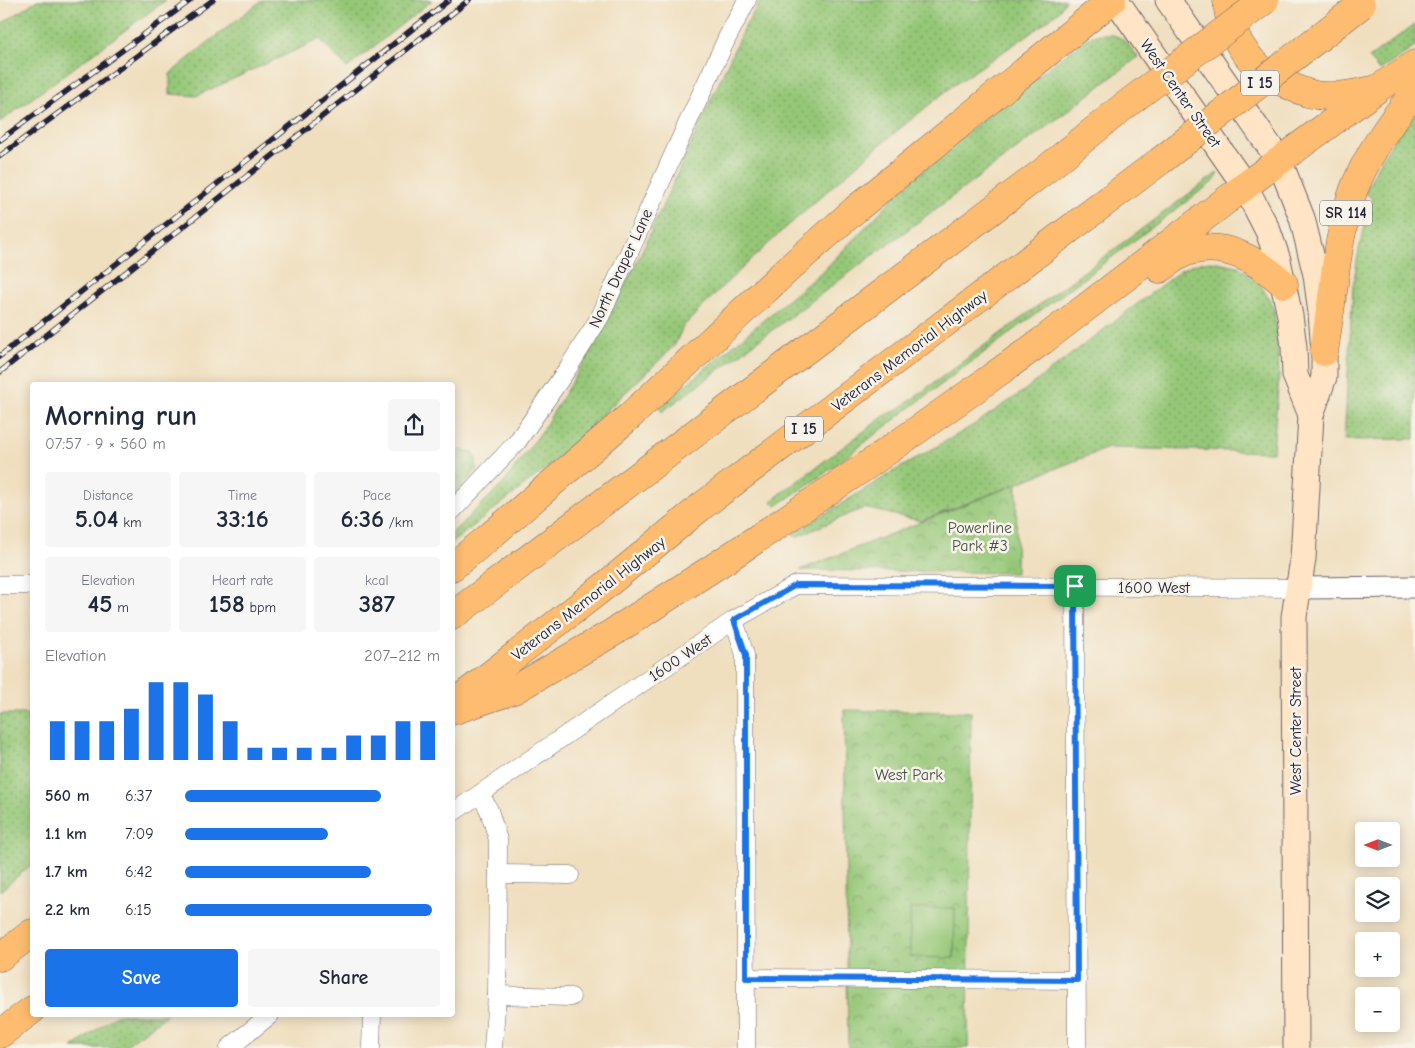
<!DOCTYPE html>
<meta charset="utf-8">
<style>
body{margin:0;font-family:"Comic Neue",sans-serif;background:#f6f6f7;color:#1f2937;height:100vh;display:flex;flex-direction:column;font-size:19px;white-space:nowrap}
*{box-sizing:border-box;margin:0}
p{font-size:16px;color:#747a83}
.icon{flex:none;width:28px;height:28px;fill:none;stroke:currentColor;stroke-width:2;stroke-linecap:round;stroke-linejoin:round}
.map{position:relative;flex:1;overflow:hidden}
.side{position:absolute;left:30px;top:382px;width:425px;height:635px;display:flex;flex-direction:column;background:#fff;border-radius:5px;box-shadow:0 2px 12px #0003}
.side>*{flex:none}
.needle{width:32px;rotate:270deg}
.tools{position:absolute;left:1355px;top:822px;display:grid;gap:10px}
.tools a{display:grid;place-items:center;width:45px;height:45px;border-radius:5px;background:#fff;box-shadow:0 2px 12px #0003;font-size:25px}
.pin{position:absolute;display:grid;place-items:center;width:42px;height:42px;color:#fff;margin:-21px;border-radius:10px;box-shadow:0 2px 8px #0006}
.round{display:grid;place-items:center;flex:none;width:52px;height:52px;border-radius:5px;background:#f6f6f7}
.summary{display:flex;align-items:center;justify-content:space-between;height:85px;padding:0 15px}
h1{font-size:28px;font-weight:600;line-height:38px}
.stats{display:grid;grid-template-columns:repeat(3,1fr);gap:8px;height:85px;padding:5px 15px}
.stats div{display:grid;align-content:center;border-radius:5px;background:#f6f6f7;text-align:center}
.stats b{font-size:25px;font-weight:600}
.stats small{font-size:14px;font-weight:400}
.stats p{font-size:14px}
.chart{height:140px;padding:10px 15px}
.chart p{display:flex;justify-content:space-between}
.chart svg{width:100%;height:90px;margin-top:5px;stroke:#1a73e8;stroke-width:6}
.button{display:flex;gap:10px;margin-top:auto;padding:10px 15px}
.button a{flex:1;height:58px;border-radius:5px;background:#1a73e8;color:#fff;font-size:20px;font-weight:600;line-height:58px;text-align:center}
.button a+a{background:#f6f6f7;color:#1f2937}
ul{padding:0 15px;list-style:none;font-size:16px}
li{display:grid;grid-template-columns:80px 60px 1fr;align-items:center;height:38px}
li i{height:12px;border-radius:6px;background:#1a73e8}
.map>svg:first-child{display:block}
.grass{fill:url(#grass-dots);stroke:#5c7459}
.park{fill:url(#park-crowns);stroke:#5c7459}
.pitch{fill:#95c777;stroke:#5c7459}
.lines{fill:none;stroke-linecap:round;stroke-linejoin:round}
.minor-casing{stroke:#6a6469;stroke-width:19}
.tertiary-casing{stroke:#6a6469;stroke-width:23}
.secondary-casing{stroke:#6a6469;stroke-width:27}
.primary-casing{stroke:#6a6469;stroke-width:29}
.motorway-casing{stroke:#6a6469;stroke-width:29}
.minor{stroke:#fff;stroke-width:18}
.tertiary{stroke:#fff;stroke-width:21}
.secondary{stroke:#ffe4c6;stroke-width:25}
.primary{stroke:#febc70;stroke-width:28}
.motorway{stroke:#febc70;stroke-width:28}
.rail-casing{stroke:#22223b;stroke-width:5.5}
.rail{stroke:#f7f3e8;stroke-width:4;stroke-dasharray:11;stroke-linecap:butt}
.motorway-bridge-casing{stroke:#6a6469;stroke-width:29;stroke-linecap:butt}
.motorway-bridge{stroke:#febc70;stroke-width:28}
.route-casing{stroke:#fff;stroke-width:10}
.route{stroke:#1a73e8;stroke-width:6}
.labels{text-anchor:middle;stroke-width:5;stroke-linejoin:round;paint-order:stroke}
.shield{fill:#f7f3e8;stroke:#62616f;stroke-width:1}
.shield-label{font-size:15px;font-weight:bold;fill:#22223b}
.street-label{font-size:16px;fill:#22223b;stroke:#f7f3e8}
.park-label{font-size:16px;fill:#44544d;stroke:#f7f3e8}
</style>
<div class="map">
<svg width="1415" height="1048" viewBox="0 0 1415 1048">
<defs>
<pattern id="grass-dots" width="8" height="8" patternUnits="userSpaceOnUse" patternTransform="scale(1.25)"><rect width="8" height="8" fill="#95c777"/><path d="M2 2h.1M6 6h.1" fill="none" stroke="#79a163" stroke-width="1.8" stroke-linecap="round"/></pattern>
<pattern id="park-crowns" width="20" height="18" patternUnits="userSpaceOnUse" patternTransform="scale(1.25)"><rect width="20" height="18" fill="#95c777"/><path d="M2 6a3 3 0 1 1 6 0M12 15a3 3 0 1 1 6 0" fill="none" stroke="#79a163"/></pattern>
</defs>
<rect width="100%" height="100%" fill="#f7f3e8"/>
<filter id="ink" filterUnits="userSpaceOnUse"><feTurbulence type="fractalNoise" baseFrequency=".02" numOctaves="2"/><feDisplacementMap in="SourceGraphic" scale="10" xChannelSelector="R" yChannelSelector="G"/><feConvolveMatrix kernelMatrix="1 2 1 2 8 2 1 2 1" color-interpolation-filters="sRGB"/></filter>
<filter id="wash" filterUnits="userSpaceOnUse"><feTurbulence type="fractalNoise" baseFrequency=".0096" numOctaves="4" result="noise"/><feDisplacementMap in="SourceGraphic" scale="20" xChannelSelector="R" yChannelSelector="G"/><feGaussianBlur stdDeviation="1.12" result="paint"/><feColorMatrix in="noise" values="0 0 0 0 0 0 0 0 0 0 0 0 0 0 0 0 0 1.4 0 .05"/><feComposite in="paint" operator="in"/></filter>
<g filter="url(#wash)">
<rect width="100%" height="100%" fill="#f0dfbf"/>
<g class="grass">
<path d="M37,0H166L0,122V25Z"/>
<path d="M262,0H432L347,68L320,39L196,96L170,94V74L206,44Z"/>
<path d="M761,0H1066L1058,12L1038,28L951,87L876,148L782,231L722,287L683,327L674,346L549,466L453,542V532L503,484L542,431L600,335L642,251L742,32Z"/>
<path d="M1415,24V47L1379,71L1369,58Z"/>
<path d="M1098,34C1122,34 1124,39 1138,57L1069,110L662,412L659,407L825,269L903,188L990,113L1086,39Z"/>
<path d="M1415,108V439L1344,440L1353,286L1359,249L1372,198L1365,193L1380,161Z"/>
<path d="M1217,173V177L1214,181L899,416L824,474L776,506L771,501L887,414L896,411Z"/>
<path d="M1211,261L1238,266L1258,281L1269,299L1274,311L1277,336L1279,375L1273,452L1108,448L921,521L864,508L796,537L793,534L891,473L972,426L1021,393L1180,271C1190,265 1199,262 1211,261Z"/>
<path d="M0,714H32V864L0,891Z"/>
<path d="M116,1015H167L122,1048H72Z"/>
</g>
<g class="park">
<path d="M453,449L473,452L476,459L477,470L453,496Z"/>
<path d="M1017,484L1016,573L800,570Z"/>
<path d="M844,710L971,712L968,1048H848Z"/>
</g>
<path class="pitch" d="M955,908L954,958L910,957V909Z"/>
</g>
<g filter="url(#ink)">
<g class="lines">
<g class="minor-casing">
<g id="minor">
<path d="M452,511L517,442L568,368L600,317L688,122L727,38L747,0"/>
<path d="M0,585H32"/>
<path d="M1075,586L1077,1048"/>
<path d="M734,620L745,655L746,1048"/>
<path d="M480,794L489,810L498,840L497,995L493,1048"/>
<path d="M452,813L734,620L796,585L1299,588"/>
<path d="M498,874L570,875"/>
<path d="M746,978L1077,980"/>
<path d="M497,995L571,997"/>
<path d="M229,1048L270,1015"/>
<path d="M371,1048L372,1015"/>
</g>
</g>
<g class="tertiary-casing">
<path id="tertiary" d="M1299,588L1415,587"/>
</g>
<g class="secondary-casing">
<g id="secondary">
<path d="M1116,0L1245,186L1268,231L1278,260L1290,316L1294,347L1295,375L1311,415"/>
<path d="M1168,0L1279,160L1302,218L1316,275L1321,313L1324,352V377L1311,415L1303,559L1294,617L1296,1048"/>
</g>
</g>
<g class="primary-casing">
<g id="primary">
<path d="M1227,0C1230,40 1250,68 1286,84C1299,91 1312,96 1327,96C1342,97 1358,93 1373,90"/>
<path d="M1245,186L1377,89L1415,64"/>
<path d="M1324,352C1327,331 1330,311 1333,291C1337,256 1342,222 1354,189C1368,153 1391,121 1415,92"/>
</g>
</g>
<g class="motorway-casing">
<g id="motorway">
<path d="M1160,269C1169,262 1178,254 1190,251C1226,241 1258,261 1284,284"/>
<path d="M452,567L488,538L630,416L787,270L856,209L1112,0"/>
<path d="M452,616L1044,171L1123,107"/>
<path d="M454,703L606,585L702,506L1160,161"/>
<path d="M452,711L514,690L612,633L719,564L866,466L967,395L1042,341L1245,186"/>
<path d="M0,957L32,933"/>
<path d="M0,1034L32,1010"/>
</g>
</g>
<use href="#minor" class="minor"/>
<use href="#tertiary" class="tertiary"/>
<use href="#secondary" class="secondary"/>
<use href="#primary" class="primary"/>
<use href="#motorway" class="motorway"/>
<g class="rail-casing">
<g id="rail">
<path d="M0,140L191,0"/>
<path d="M0,156L213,0"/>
<path d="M0,356L449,0"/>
<path d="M0,372L469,0"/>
</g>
</g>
<use href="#rail" class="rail"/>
<g class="motorway-bridge-casing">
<g id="motorway-bridge">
<path d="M1123,107L1265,0"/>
<path d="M1160,161L1361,5"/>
</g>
</g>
<use href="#motorway-bridge" class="motorway-bridge"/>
</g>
</g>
<g class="lines" filter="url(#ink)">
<g class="route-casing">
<path id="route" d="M796,585L1075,586L1077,980L746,978V655L734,620Z"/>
</g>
<use href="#route" class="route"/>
</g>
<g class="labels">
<g class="shield">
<rect x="1241" y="70.5" width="38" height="25" rx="4"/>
<rect x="1320" y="200.5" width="52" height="25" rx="4"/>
<rect x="785" y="416.5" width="38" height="25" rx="4"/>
</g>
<g class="shield-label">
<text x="1260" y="88">I 15</text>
<text x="1346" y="218">SR 114</text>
<text x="804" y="434">I 15</text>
</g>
<g class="street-label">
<text transform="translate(1181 93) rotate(55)" y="6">West Center Street</text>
<text transform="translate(620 268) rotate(-65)" y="6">North Draper Lane</text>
<text transform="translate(909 350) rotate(-37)" y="6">Veterans Memorial Highway</text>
<text x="1154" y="593">1600 West</text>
<text transform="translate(588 598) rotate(-38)" y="6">Veterans Memorial Highway</text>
<text transform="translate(680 657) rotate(-34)" y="6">1600 West</text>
<text transform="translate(1295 731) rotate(-90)" y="6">West Center Street</text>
</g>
<g class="park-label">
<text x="980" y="533">Powerline<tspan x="980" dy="18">Park #3</tspan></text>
<text x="909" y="780">West Park</text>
</g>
</g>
</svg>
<div class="tools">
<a><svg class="needle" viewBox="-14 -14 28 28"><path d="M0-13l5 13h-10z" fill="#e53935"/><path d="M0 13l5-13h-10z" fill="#747a83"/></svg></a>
<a><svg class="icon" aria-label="layers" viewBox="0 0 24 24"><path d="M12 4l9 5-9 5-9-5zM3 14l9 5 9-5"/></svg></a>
<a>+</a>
<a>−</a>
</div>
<div class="pin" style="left:1075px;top:586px;background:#1e9e55"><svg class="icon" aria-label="arrive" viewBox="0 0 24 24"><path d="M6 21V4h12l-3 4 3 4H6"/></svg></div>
<section class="side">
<div class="summary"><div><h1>Morning run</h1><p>07:57 · 9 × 560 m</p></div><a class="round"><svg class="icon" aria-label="share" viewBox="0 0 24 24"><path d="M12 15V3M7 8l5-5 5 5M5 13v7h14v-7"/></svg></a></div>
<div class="stats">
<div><p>Distance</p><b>5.04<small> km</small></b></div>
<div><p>Time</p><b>33:16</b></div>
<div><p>Pace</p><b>6:36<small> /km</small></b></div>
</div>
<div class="stats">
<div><p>Elevation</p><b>45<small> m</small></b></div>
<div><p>Heart rate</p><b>158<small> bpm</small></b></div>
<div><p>kcal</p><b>387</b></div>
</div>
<div class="chart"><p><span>Elevation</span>207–212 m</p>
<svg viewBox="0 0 160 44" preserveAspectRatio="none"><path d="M5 44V25M15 44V25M25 44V25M35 44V19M45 44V6M55 44V6M65 44V12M75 44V25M85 44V38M95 44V38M105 44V38M115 44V38M125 44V32M135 44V32M145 44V25M155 44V25"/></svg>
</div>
<ul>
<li><b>560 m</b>6:37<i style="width:77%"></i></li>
<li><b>1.1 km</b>7:09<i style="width:56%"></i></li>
<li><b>1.7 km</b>6:42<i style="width:73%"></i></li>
<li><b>2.2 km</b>6:15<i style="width:97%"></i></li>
</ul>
<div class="button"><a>Save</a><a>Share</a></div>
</section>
</div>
